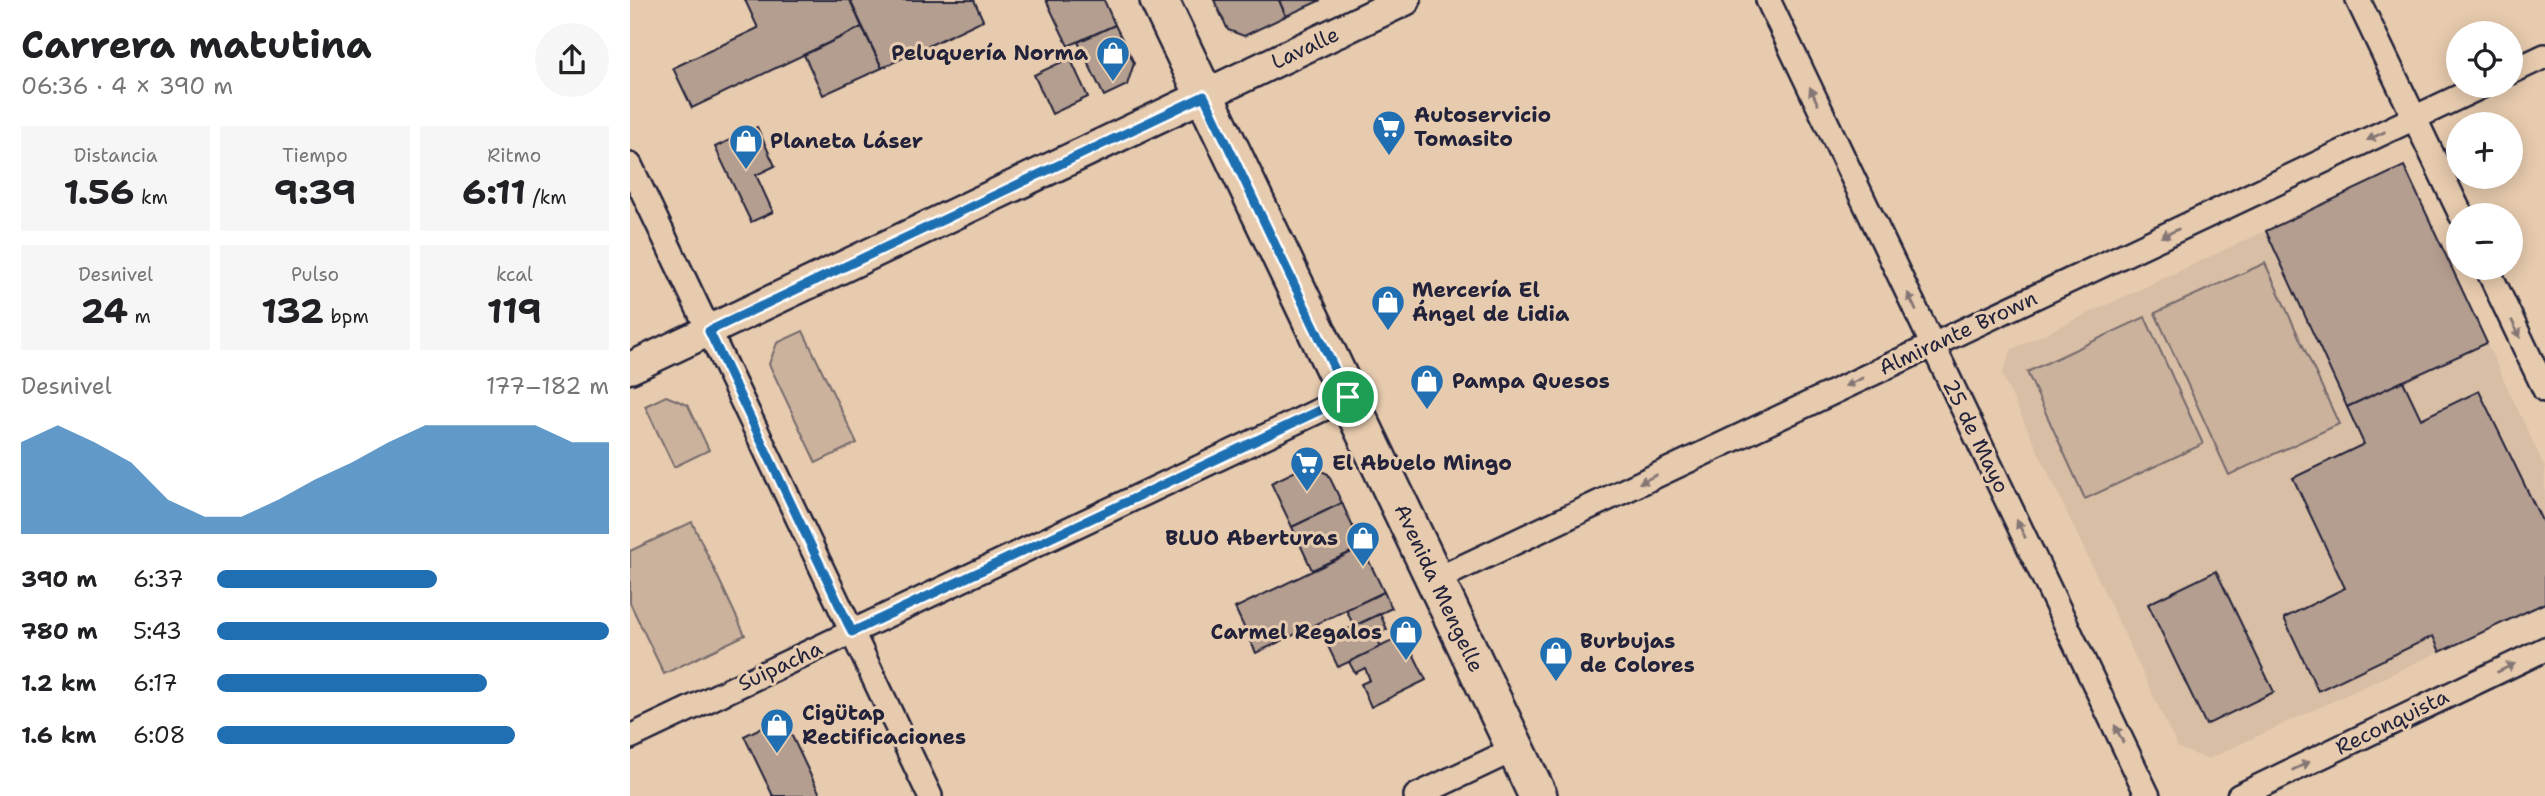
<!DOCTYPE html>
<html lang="es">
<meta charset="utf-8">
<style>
body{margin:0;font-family:"Shantell Sans",sans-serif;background:#f6f6f6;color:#202124;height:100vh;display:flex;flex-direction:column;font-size:26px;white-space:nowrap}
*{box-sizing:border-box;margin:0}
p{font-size:23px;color:#757577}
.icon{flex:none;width:38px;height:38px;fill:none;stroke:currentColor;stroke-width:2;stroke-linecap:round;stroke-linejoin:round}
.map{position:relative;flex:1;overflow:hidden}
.drawer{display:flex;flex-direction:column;background:#fff;width:630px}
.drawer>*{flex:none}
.controls{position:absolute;left:1816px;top:21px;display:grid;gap:14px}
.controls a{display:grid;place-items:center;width:77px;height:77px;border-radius:50%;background:#fff;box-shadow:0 4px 18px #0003;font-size:35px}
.pin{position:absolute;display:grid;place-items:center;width:60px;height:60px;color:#fff;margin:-30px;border:4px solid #fff;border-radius:50%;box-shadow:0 2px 7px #0007}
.round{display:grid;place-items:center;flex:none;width:74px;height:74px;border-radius:37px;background:#f6f6f6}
.head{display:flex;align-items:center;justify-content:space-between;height:119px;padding:0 21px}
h1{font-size:38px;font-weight:700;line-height:52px}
.metrics{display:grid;grid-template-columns:repeat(3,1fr);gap:10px;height:119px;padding:7px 21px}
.metrics div{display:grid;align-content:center;border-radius:0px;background:#f6f6f6;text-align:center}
.metrics b{font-size:35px;font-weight:700}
.metrics small{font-size:19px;font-weight:400}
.metrics p{font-size:19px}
.chart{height:196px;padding:14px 21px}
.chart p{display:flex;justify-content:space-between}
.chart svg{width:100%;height:126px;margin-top:7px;fill:#1f6fb2;opacity:.7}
ul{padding:0 21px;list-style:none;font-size:23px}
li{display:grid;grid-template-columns:112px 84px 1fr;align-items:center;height:52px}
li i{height:18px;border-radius:9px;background:#1f6fb2}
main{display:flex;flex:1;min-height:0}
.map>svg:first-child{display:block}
.built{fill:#d8bea5}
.green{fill:#cab29d;stroke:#766a6c;stroke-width:2}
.building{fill:#b49e90;stroke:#22223b;stroke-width:2}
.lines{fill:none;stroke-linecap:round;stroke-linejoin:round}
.minor-casing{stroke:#22223b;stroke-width:28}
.tertiary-casing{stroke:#22223b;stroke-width:35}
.primary-casing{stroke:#22223b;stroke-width:42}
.minor{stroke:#e7cbae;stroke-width:23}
.tertiary{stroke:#e7cbae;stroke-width:30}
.primary{stroke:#e7cbae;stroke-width:37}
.oneway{fill:#847674}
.route-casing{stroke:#fff;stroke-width:14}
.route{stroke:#1f6fb2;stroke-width:9}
.labels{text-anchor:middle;stroke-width:6;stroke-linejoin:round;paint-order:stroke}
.street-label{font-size:21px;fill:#22223b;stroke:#e7cbae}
.poi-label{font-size:21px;font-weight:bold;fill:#22223b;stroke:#e7cbae;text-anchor:start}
</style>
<main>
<section class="drawer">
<div class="head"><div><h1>Carrera matutina</h1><p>06:36 · 4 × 390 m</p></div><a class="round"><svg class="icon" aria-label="share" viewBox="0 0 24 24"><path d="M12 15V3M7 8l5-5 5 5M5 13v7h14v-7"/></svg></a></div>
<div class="metrics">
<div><p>Distancia</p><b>1.56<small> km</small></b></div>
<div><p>Tiempo</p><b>9:39</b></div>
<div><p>Ritmo</p><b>6:11<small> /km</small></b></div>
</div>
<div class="metrics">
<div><p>Desnivel</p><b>24<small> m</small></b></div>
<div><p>Pulso</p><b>132<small> bpm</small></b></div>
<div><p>kcal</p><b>119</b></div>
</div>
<div class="chart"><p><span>Desnivel</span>177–182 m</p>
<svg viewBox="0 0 160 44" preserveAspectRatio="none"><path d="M0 44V12L10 6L20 12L30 19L40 32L50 38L60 38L70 32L80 25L90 19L100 12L110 6L120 6L130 6L140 6L150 12L160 12V44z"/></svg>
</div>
<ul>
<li><b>390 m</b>6:37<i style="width:56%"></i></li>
<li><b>780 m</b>5:43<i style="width:100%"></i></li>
<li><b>1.2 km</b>6:17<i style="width:69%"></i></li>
<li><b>1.6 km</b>6:08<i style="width:76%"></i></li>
</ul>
</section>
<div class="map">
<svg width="1915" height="796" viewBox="0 0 1915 796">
<rect width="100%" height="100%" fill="#e7cbae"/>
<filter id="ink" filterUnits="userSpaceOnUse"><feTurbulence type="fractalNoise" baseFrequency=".0143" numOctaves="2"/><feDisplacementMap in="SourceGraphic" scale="14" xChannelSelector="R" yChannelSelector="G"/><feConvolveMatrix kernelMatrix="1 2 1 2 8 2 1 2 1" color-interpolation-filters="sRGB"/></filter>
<g filter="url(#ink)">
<path class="built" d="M1774,166L1915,468V603L1578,759L1548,748L1372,375L1382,349Z"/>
<g class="green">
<path d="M1635,263L1709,424L1599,475L1525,313Z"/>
<path d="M1515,317L1573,444L1455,499L1397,372Z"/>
<path d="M173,331L227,443L186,463L139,364L147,343Z"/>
<path d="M36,396L58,405L79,450L44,467L15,406Z"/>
<path d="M62,522L115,635L34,674L0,603V551Z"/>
</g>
<g class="building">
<path d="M115,0H220L232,27L62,108L43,68L128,28Z"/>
<path d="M220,0H344L353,20L252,68Z"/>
<path d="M416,0H474L485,25L438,46Z"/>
<path d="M584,0H649L656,16L614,36L598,30Z"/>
<path d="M649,0H691L656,16Z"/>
<path d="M485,25L504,63L497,85L474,96L448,42Z"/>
<path d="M232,27L252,68L193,95L174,55Z"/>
<path d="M440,58L458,97L422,114L404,75Z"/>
<path d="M127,127L145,166L126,175L143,212L121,222L85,147Z"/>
<path d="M1774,166L1857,343L1717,407L1636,231Z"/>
<path d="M1773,381L1791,419L1849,391L1915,527V603L1810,652L1803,636L1688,691L1654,618L1715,588L1663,478L1734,444L1717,407Z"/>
<path d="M678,465L698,474L712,503L662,527L641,483Z"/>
<path d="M712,503L732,547L682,570L662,527Z"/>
<path d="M732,547L754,592L626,653L605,608Z"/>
<path d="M1586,571L1644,692L1576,725L1518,604Z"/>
<path d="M754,592L762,608L724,626L716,610Z"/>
<path d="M750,614L757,629L746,635L751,647L708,667L695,640Z"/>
<path d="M774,635L796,680L741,707L731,684L740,680L735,668L725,673L719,662Z"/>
<path d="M153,717L180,774L191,796H143L114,736Z"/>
</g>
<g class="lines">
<g class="minor-casing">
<g id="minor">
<path d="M1138,0L1518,796"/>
<path d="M1728,0L1831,215"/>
<path d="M1881,72L1915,56"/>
<path d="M0,165L300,796"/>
<path d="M1857,268L1915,390"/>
<path d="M805,580L1852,86"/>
<path d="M0,737L718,397"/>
<path d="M786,796L885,749"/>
<path d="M1609,796L1915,649"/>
</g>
</g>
<g class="tertiary-casing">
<path id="tertiary" d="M0,368L775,0"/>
</g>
<g class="primary-casing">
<path id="primary" d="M529,0L908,796"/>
</g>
<use href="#minor" class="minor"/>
<use href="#tertiary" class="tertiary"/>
<use href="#primary" class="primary"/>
</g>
<defs><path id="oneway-solid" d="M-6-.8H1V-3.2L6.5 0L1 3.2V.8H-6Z" transform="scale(1.75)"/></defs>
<g class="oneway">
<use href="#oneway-solid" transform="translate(1184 96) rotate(-115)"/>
<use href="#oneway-solid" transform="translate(1746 136) rotate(155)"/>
<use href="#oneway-solid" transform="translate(1540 233) rotate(155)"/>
<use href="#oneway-solid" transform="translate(1282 302) rotate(-115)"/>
<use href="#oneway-solid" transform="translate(1886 329) rotate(64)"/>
<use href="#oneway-solid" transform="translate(1224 382) rotate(155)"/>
<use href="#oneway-solid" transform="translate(1018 479) rotate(155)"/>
<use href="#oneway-solid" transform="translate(1391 529) rotate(-116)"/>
<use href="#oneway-solid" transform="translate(1876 668) rotate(-26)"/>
<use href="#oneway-solid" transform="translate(1489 734) rotate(-116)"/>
<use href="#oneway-solid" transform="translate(1671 766) rotate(-26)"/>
</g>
</g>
<g class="lines" filter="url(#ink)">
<g class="route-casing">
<path id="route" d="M574,96L718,397L222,632L79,331Z"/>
</g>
<use href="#route" class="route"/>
</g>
<defs>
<g id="shop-pin" transform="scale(1.75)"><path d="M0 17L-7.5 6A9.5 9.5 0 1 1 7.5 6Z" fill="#1f6fb2" stroke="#e7cbae"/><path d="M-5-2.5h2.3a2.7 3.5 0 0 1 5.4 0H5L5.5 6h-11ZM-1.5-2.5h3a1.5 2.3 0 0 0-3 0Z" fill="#fff"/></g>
<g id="supermarket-pin" transform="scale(1.75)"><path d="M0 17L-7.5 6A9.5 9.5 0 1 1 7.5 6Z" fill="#1f6fb2" stroke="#e7cbae"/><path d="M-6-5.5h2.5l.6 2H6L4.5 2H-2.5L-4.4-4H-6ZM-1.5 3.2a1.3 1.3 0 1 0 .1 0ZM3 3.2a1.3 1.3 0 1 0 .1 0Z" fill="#fff"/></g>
</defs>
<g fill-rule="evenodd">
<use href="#shop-pin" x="483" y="53"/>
<use href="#supermarket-pin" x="759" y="127"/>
<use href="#shop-pin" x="116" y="141"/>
<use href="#shop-pin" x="758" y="302"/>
<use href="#shop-pin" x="797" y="381"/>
<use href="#supermarket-pin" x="677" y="463"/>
<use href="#shop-pin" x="733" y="538"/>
<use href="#shop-pin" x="776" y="632"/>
<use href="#shop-pin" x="926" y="653"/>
<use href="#shop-pin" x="147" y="725"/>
</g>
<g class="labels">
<g class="street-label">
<text transform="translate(675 48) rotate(-25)" y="7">Lavalle</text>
<text transform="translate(1328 333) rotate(-25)" y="7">Almirante Brown</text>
<text transform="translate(1346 436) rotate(64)" y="7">25 de Mayo</text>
<text transform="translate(809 588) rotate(65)" y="7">Avenida Mengelle</text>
<text transform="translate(150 666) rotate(-25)" y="7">Suipacha</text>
<text transform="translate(1762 722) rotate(-26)" y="7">Reconquista</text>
</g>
<g class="poi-label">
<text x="458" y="60" text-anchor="end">Peluquería Norma</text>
<text x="784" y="122">Autoservicio<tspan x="784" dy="24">Tomasito</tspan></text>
<text x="140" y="148">Planeta Láser</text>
<text x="782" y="297">Mercería El<tspan x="782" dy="24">Ángel de Lidia</tspan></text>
<text x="822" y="388">Pampa Quesos</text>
<text x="702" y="470">El Abuelo Mingo</text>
<text x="708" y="545" text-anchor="end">BLUO Aberturas</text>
<text x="752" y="639" text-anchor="end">Carmel Regalos</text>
<text x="950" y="648">Burbujas<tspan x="950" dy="24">de Colores</tspan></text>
<text x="172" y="720">Cigütap<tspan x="172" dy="24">Rectificaciones</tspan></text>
</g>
</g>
</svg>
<div class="controls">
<a><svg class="icon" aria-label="locate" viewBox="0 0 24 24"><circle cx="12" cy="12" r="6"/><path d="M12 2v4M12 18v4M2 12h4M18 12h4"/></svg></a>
<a>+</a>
<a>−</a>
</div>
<div class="pin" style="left:718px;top:397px;background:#1e9e55"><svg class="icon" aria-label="arrive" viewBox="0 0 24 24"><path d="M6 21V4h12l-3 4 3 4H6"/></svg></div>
</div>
</main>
